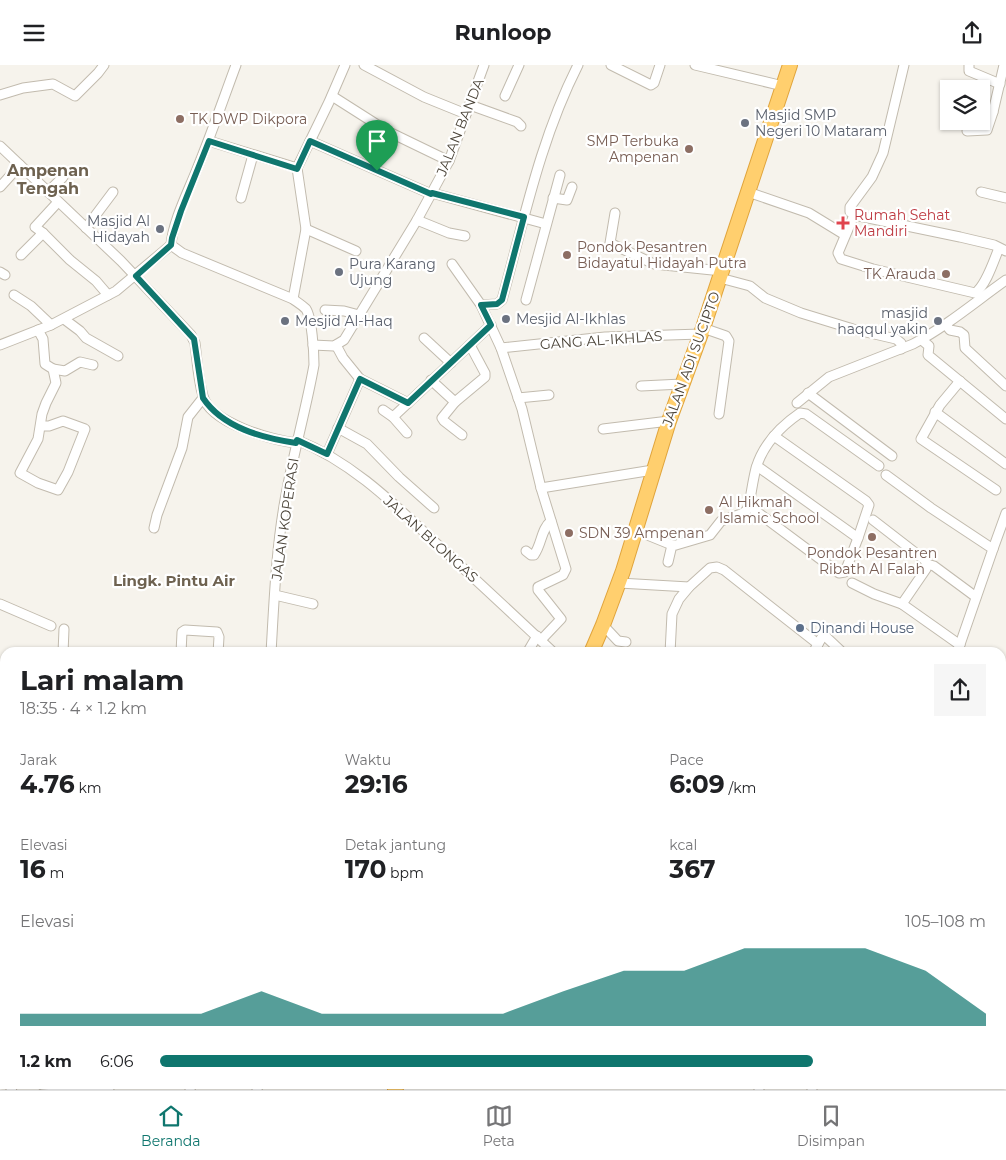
<!DOCTYPE html>
<html lang="id">
<meta charset="utf-8">
<style>
body{margin:0;font-family:Montserrat,sans-serif;background:#f6f6f6;color:#202124;height:100vh;display:flex;flex-direction:column;font-size:19px;white-space:nowrap}
*{box-sizing:border-box;margin:0}
p{font-size:16px;color:#757577}
.icon{flex:none;width:28px;height:28px;fill:none;stroke:currentColor;stroke-width:2;stroke-linecap:round;stroke-linejoin:round}
.map{position:relative;flex:1;overflow:hidden}
.details{position:absolute;left:0px;top:582px;width:1006px;height:442px;display:flex;flex-direction:column;background:#fff;border-radius:15px 15px 0 0;box-shadow:0 1px 4px #0004}
.details>*{flex:none}
.tools{position:absolute;left:940px;top:15px;display:grid;gap:10px}
.tools a{display:grid;place-items:center;width:50px;height:50px;border-radius:0px;background:#fff;box-shadow:0 1px 4px #0004;font-size:25px}
.pin{position:absolute;display:grid;place-items:center;width:42px;height:42px;color:#fff;margin:-51px -21px;border-radius:50% 50% 50% 0;rotate:-45deg;box-shadow:0 0 5px #0007}
.pin .icon{rotate:45deg}
.round{display:grid;place-items:center;flex:none;width:52px;height:52px;border-radius:0px;background:#f6f6f6}
.headline{display:flex;align-items:center;justify-content:space-between;height:85px;padding:0 20px}
h1{font-size:28px;font-weight:700;line-height:38px}
.metrics{display:grid;grid-template-columns:repeat(3,1fr);gap:8px;height:85px;padding:5px 20px}
.metrics div{display:grid;align-content:center}
.metrics b{font-size:25px;font-weight:700}
.metrics small{font-size:14px;font-weight:400}
.metrics p{font-size:14px}
.chart{height:140px;padding:10px 20px}
.chart p{display:flex;justify-content:space-between}
.chart svg{width:100%;height:90px;margin-top:5px;fill:#0f766e;opacity:.7}
ul{padding:0 20px;list-style:none;font-size:16px}
li{display:grid;grid-template-columns:80px 60px 1fr;align-items:center;height:38px}
li i{height:12px;border-radius:6px;background:#0f766e}
header{display:flex;justify-content:space-between;align-items:center;height:65px;padding:0 20px;background:#fff;font-size:22px;font-weight:700}
.tab-bar{display:flex;justify-content:space-around;align-items:center;height:70px;border-top:1px solid #e0e0e0;background:#fff;font-size:14px;color:#757577}
.tab-bar a{display:grid;justify-items:center;gap:2px}
.tab-bar .selected{color:#0f766e}
.map>svg:first-child{display:block}
.lines{fill:none;stroke-linecap:round;stroke-linejoin:round}
.minor-casing{stroke:#c2bbae;stroke-width:11}
.highway-casing{stroke:#e0a43c;stroke-width:16}
.minor{stroke:#fff;stroke-width:9}
.highway{stroke:#ffcf6e;stroke-width:14}
.route-casing{stroke:#fff;stroke-width:10}
.route{stroke:#0f766e;stroke-width:6}
.education-dot{fill:#8d6e63;stroke:#fff;stroke-width:2}
.worship-dot{fill:#6b7280;stroke:#fff;stroke-width:2}
.health-dot{fill:#e0444e;stroke:#fff;stroke-width:2}
.service-dot{fill:#5c6f8a;stroke:#fff;stroke-width:2}
.labels{text-anchor:middle;stroke-width:4.5;stroke-linejoin:round;paint-order:stroke}
.worship-label{font-size:14px;fill:#5b616d;stroke:#fff;text-anchor:start}
.education-label{font-size:14px;fill:#785e54;stroke:#fff;text-anchor:start}
.street-label{font-size:14px;fill:#4b4439;stroke:#fff}
.health-label{font-size:14px;fill:#be3a42;stroke:#fff;text-anchor:start}
.service-label{font-size:14px;fill:#4e5e75;stroke:#fff;text-anchor:start}
.neighbourhood-label{font-size:15px;font-weight:bold;fill:#6e6250;stroke:#fff}
.quarter-label{font-size:16px;font-weight:bold;fill:#6e6250;stroke:#fff}
</style>
<header><svg class="icon" aria-label="menu" viewBox="0 0 24 24"><path d="M4 6h16M4 12h16M4 18h16"/></svg>Runloop<svg class="icon" aria-label="share" viewBox="0 0 24 24"><path d="M12 15V3M7 8l5-5 5 5M5 13v7h14v-7"/></svg></header>
<div class="map">
<svg width="1006" height="1025" viewBox="0 0 1006 1025">
<rect width="100%" height="100%" fill="#f6f3ec"/>
<g class="lines">
<g class="minor-casing">
<g id="minor">
<path d="M236,0C223,35 211,70 197,104C188,127 173,156 171,180L182,188L293,234C297,237 302,240 306,244C312,253 314,288 314,300C306,345 293,389 285,435C276,485 274,537 271,588"/>
<path d="M364,0L424,32L466,49"/>
<path d="M611,0L651,20L654,18L660,0"/>
<path d="M695,0L783,21"/>
<path d="M969,0V6L1000,19"/>
<path d="M0,30L23,23L53,19L75,31L98,8L104,0"/>
<path d="M332,31L387,66L449,96"/>
<path d="M505,31L519,0"/>
<path d="M470,40L517,57L521,61"/>
<path d="M981,45L993,47"/>
<path d="M967,66L987,65L993,47L1004,0"/>
<path d="M209,76L297,103"/>
<path d="M310,76L431,129"/>
<path d="M0,81L121,196L191,270L195,278C197,295 198,314 203,331C210,358 272,375 296,378"/>
<path d="M0,122L20,100"/>
<path d="M48,127L63,112"/>
<path d="M748,127L809,148L845,170"/>
<path d="M981,127L1006,133"/>
<path d="M432,128L546,159"/>
<path d="M241,133L253,90"/>
<path d="M553,133L567,135L572,122"/>
<path d="M615,148L610,178L614,180L654,199L722,206"/>
<path d="M854,150L850,147V142L872,112L883,88L904,0"/>
<path d="M417,155L449,168L465,171"/>
<path d="M86,163L113,127"/>
<path d="M306,164L356,186"/>
<path d="M43,168L70,195L96,216L108,230"/>
<path d="M999,183C994,195 986,221 975,228L873,204L841,194L838,188L854,150L960,172L994,180L1006,186"/>
<path d="M21,190L43,168L35,162L58,137"/>
<path d="M452,199L481,240L501,283L522,344L541,423L566,504L563,510L538,522V525L561,554L541,575"/>
<path d="M0,207L5,210"/>
<path d="M720,213L750,221L765,233L801,248L853,264L896,274L901,278V284"/>
<path d="M14,230L31,241L51,260"/>
<path d="M293,234L306,164L297,103L329,37L345,0"/>
<path d="M526,235L560,110"/>
<path d="M481,240L497,239L502,235C524,155 540,75 578,0"/>
<path d="M325,245L344,246L359,250"/>
<path d="M64,254L80,266L86,273L118,291"/>
<path d="M946,260L950,265L960,267L964,270L965,283L1006,321"/>
<path d="M703,263L726,271L729,276L719,349"/>
<path d="M38,265L43,274L45,299L53,304L56,318L46,338L42,349L38,374L20,408L38,418L58,425L68,407L85,364L63,356L49,361H40"/>
<path d="M424,273L451,298"/>
<path d="M922,275L929,281L928,290L1006,354"/>
<path d="M0,280L51,260L116,226L171,180"/>
<path d="M313,280L334,281L344,275L417,155L449,96L484,0"/>
<path d="M501,283L605,272L701,269"/>
<path d="M53,304L65,306L80,297L93,300"/>
<path d="M360,314L408,338L491,260"/>
<path d="M431,315L455,337"/>
<path d="M960,316L940,340L921,374L996,425"/>
<path d="M641,321L682,319"/>
<path d="M808,328L892,391"/>
<path d="M518,333L549,330"/>
<path d="M797,338L829,312L913,279C947,261 975,237 1006,215"/>
<path d="M383,345L393,352L407,368"/>
<path d="M935,347L1006,399"/>
<path d="M393,352L408,338"/>
<path d="M338,363L367,379L399,412L434,443"/>
<path d="M603,364L669,356"/>
<path d="M462,370L444,356L442,353L455,337L485,312V308L470,280"/>
<path d="M297,375C352,397 394,439 437,479C476,515 515,551 554,588"/>
<path d="M327,389L360,314L343,293L336,280"/>
<path d="M757,401L858,473"/>
<path d="M886,410L931,443L993,484L957,588"/>
<path d="M541,423L653,405"/>
<path d="M749,441L839,508L845,507L858,473L869,440L866,436L774,371"/>
<path d="M873,455L926,496V504L902,539L960,580"/>
<path d="M154,463L157,450L182,383L188,352L203,333"/>
<path d="M635,465L672,480H676L710,470L721,456L741,449L746,446L749,441C751,428 753,415 756,403C763,380 781,361 800,348L806,349L879,401"/>
<path d="M993,484L1006,448"/>
<path d="M526,486L531,490H534C542,479 541,464 551,456"/>
<path d="M668,497L672,480"/>
<path d="M927,499L934,501L976,532"/>
<path d="M619,518L689,522"/>
<path d="M852,518L874,529L902,539"/>
<path d="M275,530L313,539"/>
<path d="M0,539L51,561"/>
<path d="M603,560L618,576L626,577"/>
<path d="M63,588L64,564"/>
<path d="M181,588L182,567L185,565L217,567L219,572L218,588"/>
<path d="M527,588L537,571"/>
<path d="M670,588L672,549L679,534L689,522L710,503L717,502L724,505L818,579"/>
<path d="M813,588L822,572L824,570L843,588"/>
<path d="M0,656L5,658"/>
<path d="M0,693L5,695"/>
<path d="M1001,708L1006,712"/>
<path d="M1001,737L1006,740"/>
<path d="M0,752L5,754"/>
<path d="M0,780L5,783"/>
<path d="M1001,799L1006,790"/>
<path d="M0,840L5,843"/>
<path d="M0,879L5,881"/>
<path d="M0,923L5,925"/>
<path d="M0,966L5,968"/>
<path d="M0,1004L5,1006"/>
<path d="M42,1020L109,1025"/>
<path d="M11,1025L13,1020"/>
<path d="M190,1025L191,1020"/>
<path d="M257,1025L258,1020"/>
<path d="M759,1025V1020"/>
<path d="M812,1025V1020"/>
</g>
</g>
<g class="highway-casing">
<g id="highway">
<path d="M591,588L603,560L623,506L669,356L703,263L790,0"/>
<path d="M395,1025L397,1020"/>
</g>
</g>
<use href="#minor" class="minor"/>
<use href="#highway" class="highway"/>
</g>
<g class="lines">
<g class="route-casing">
<path id="route" d="M209,76L297,104L310,76L431,129L432,128L524,152L502,235L497,239L481,240L491,260L408,338L360,314L327,389L297,375L296,378C263,373 223,363 203,333L194,274L136,211L171,180L172,173L181,146Z"/>
</g>
<use href="#route" class="route"/>
</g>
<g class="education-dot">
<circle cx="180" cy="54" r="5"/>
<circle cx="689" cy="84" r="5"/>
<circle cx="567" cy="190" r="5"/>
<circle cx="946" cy="209" r="5"/>
<circle cx="709" cy="445" r="5"/>
<circle cx="569" cy="468" r="5"/>
<circle cx="872" cy="472" r="5"/>
</g>
<g class="worship-dot">
<circle cx="745" cy="58" r="5"/>
<circle cx="160" cy="164" r="5"/>
<circle cx="339" cy="207" r="5"/>
<circle cx="506" cy="254" r="5"/>
<circle cx="285" cy="256" r="5"/>
<circle cx="938" cy="256" r="5"/>
</g>
<path class="health-dot" d="M840.5 150.5h5v5h5v5h-5v5h-5v-5h-5v-5h5z"/>
<circle class="service-dot" cx="800" cy="563" r="5"/>
<g class="labels">
<g class="worship-label">
<text x="755" y="55">Masjid SMP<tspan x="755" dy="16">Negeri 10 Mataram</tspan></text>
<text x="150" y="161" text-anchor="end">Masjid Al<tspan x="150" dy="16">Hidayah</tspan></text>
<text x="349" y="204">Pura Karang<tspan x="349" dy="16">Ujung</tspan></text>
<text x="928" y="253" text-anchor="end">masjid<tspan x="928" dy="16">haqqul yakin</tspan></text>
<text x="516" y="259">Mesjid Al-Ikhlas</text>
<text x="295" y="261">Mesjid Al-Haq</text>
</g>
<g class="education-label">
<text x="190" y="59">TK DWP Dikpora</text>
<text x="679" y="81" text-anchor="end">SMP Terbuka<tspan x="679" dy="16">Ampenan</tspan></text>
<text x="577" y="187">Pondok Pesantren<tspan x="577" dy="16">Bidayatul Hidayah Putra</tspan></text>
<text x="936" y="214" text-anchor="end">TK Arauda</text>
<text x="719" y="442">Al Hikmah<tspan x="719" dy="16">Islamic School</tspan></text>
<text x="579" y="473">SDN 39 Ampenan</text>
<text x="872" y="493" text-anchor="middle">Pondok Pesantren<tspan x="872" dy="16">Ribath Al Falah</tspan></text>
</g>
<g class="street-label">
<text transform="translate(460 62) rotate(-68)" y="5">JALAN BANDA</text>
<text transform="translate(601 275) rotate(-4)" y="5">GANG AL-IKHLAS</text>
<text transform="translate(691 294) rotate(-70)" y="5">JALAN ADI SUCIPTO</text>
<text transform="translate(285 454) rotate(-82)" y="5">JALAN KOPERASI</text>
<text transform="translate(431 474) rotate(42)" y="5">JALAN BLONGAS</text>
</g>
<g class="health-label">
<text x="854" y="155">Rumah Sehat<tspan x="854" dy="16">Mandiri</tspan></text>
</g>
<g class="service-label">
<text x="810" y="568">Dinandi House</text>
</g>
<g class="neighbourhood-label">
<text x="174" y="521">Lingk. Pintu Air</text>
</g>
<g class="quarter-label">
<text x="48" y="111">Ampenan<tspan x="48" dy="18">Tengah</tspan></text>
</g>
</g>
</svg>
<div class="tools">
<a><svg class="icon" aria-label="layers" viewBox="0 0 24 24"><path d="M12 4l9 5-9 5-9-5zM3 14l9 5 9-5"/></svg></a>
</div>
<div class="pin" style="left:377px;top:106px;background:#1e9e55"><svg class="icon" aria-label="arrive" viewBox="0 0 24 24"><path d="M6 21V4h12l-3 4 3 4H6"/></svg></div>
<section class="details">
<div class="headline"><div><h1>Lari malam</h1><p>18:35 · 4 × 1.2 km</p></div><a class="round"><svg class="icon" aria-label="share" viewBox="0 0 24 24"><path d="M12 15V3M7 8l5-5 5 5M5 13v7h14v-7"/></svg></a></div>
<div class="metrics">
<div><p>Jarak</p><b>4.76<small> km</small></b></div>
<div><p>Waktu</p><b>29:16</b></div>
<div><p>Pace</p><b>6:09<small> /km</small></b></div>
</div>
<div class="metrics">
<div><p>Elevasi</p><b>16<small> m</small></b></div>
<div><p>Detak jantung</p><b>170<small> bpm</small></b></div>
<div><p>kcal</p><b>367</b></div>
</div>
<div class="chart"><p><span>Elevasi</span>105–108 m</p>
<svg viewBox="0 0 160 44" preserveAspectRatio="none"><path d="M0 44V38L10 38L20 38L30 38L40 27L50 38L60 38L70 38L80 38L90 27L100 17L110 17L120 6L130 6L140 6L150 17L160 38V44z"/></svg>
</div>
<ul>
<li><b>1.2 km</b>6:06<i style="width:79%"></i></li>
</ul>
</section>
</div>
<nav class="tab-bar">
<a class="selected"><svg class="icon" aria-label="home" viewBox="0 0 24 24"><path d="M3 11l9-7 9 7M6 9v11h12V9"/></svg>Beranda</a>
<a><svg class="icon" aria-label="map" viewBox="0 0 24 24"><path d="M3 6l6-2 6 2 6-2v14l-6 2-6-2-6 2zM9 4v14M15 6v14"/></svg>Peta</a>
<a><svg class="icon" aria-label="saved" viewBox="0 0 24 24"><path d="M7 4h10v16l-5-4-5 4z"/></svg>Disimpan</a>
</nav>
